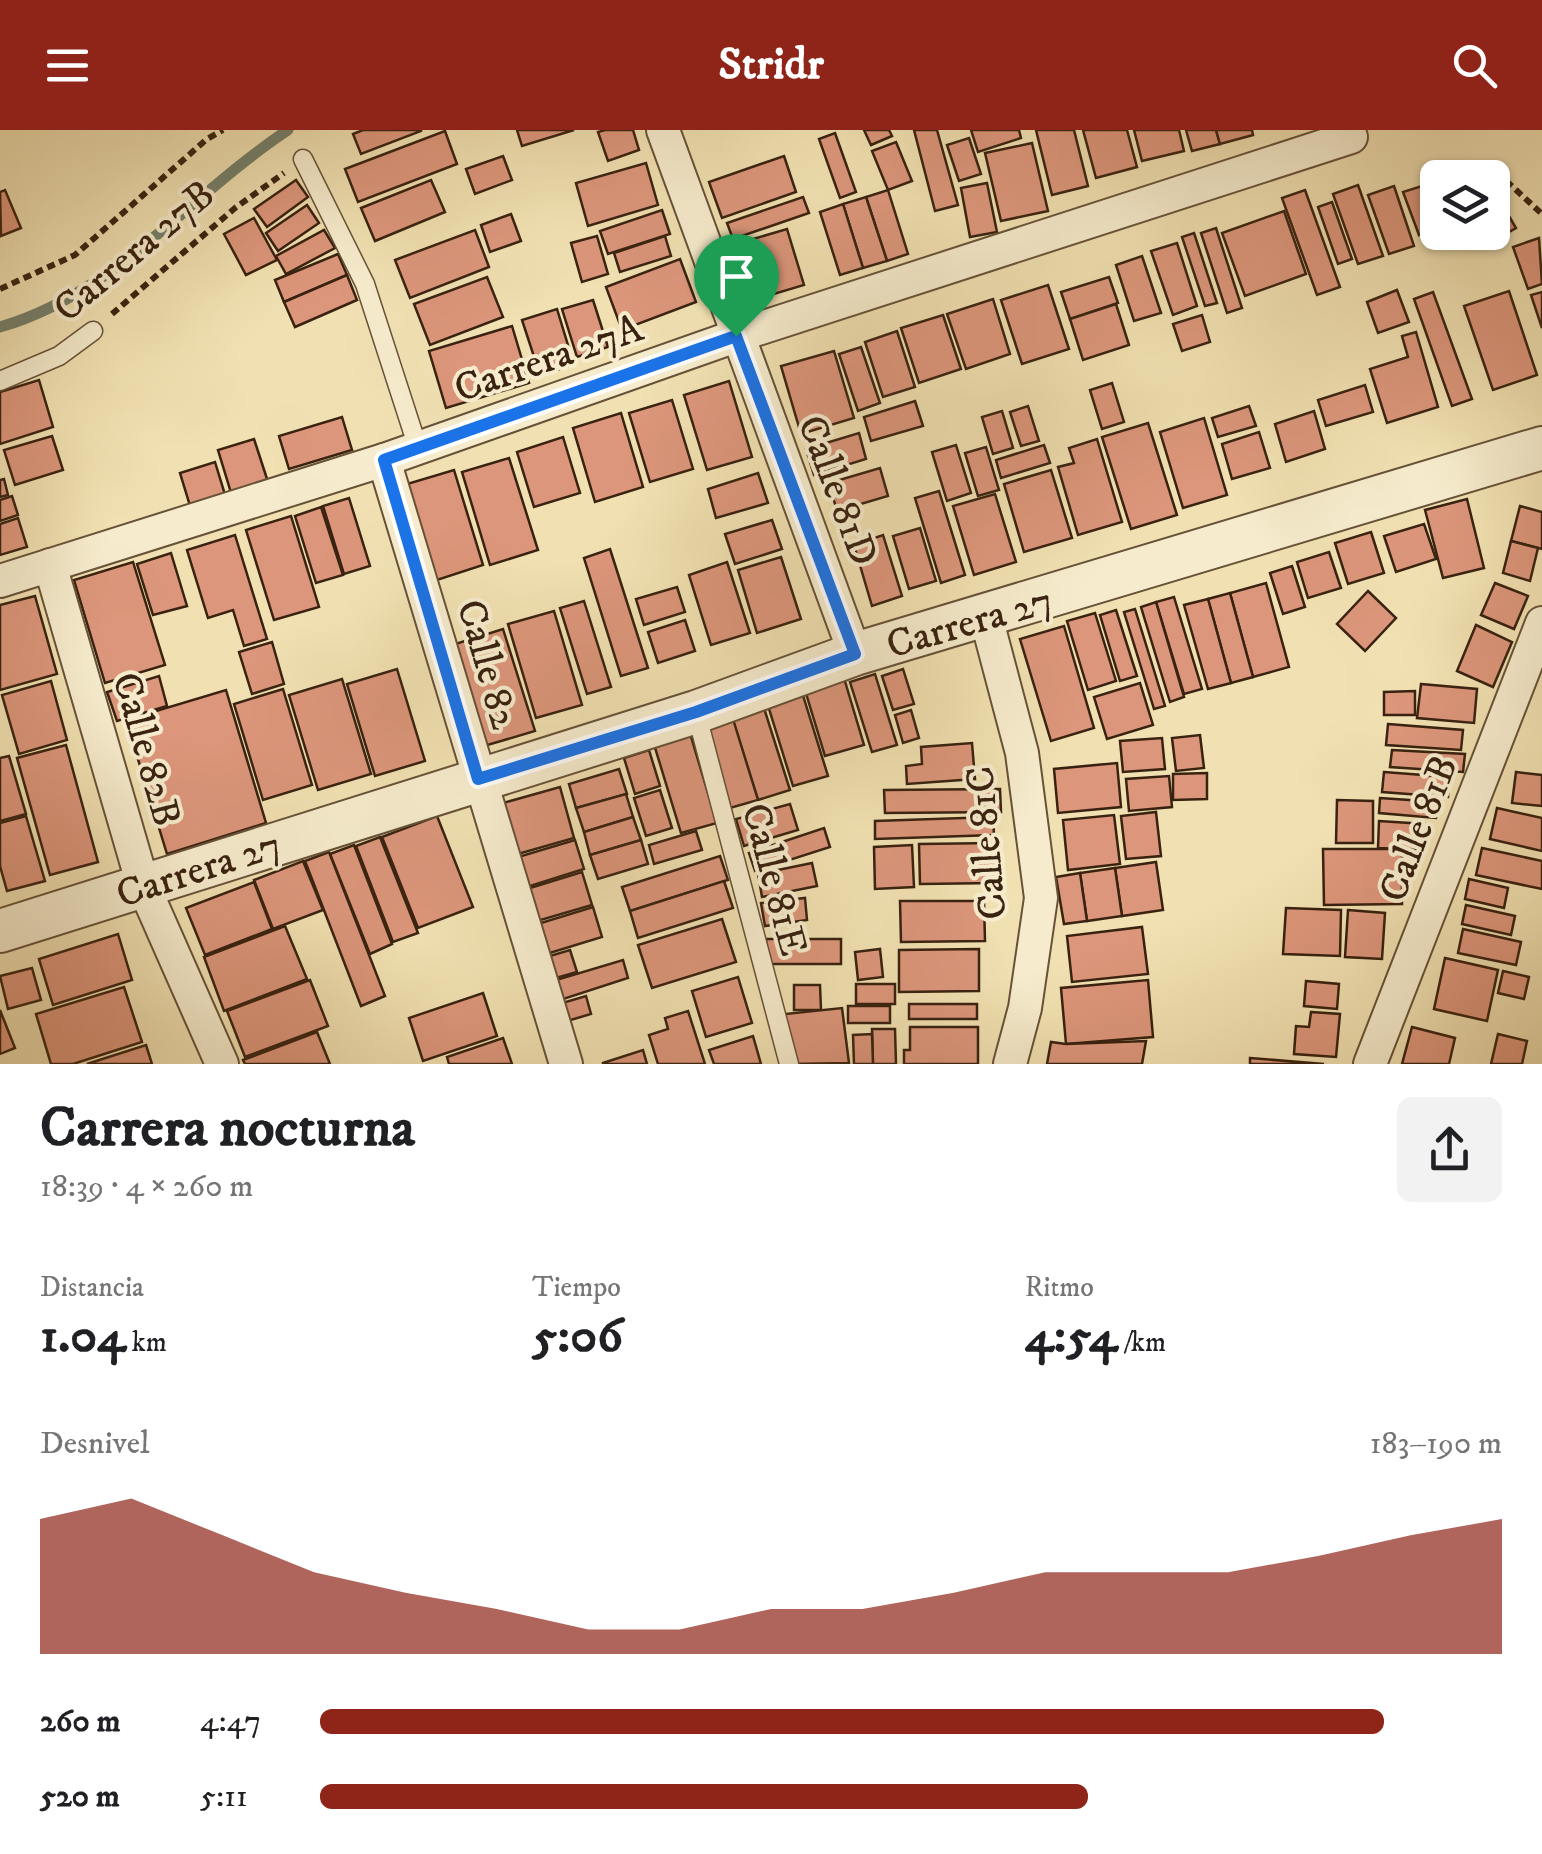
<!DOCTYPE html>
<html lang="es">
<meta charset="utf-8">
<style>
body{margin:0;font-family:"IM FELL DW Pica",serif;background:#f2f2f2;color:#202124;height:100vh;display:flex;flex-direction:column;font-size:38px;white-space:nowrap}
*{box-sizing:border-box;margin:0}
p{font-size:32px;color:#757577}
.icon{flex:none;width:55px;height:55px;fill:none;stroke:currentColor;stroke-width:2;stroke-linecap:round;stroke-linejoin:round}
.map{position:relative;height:934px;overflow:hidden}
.sheet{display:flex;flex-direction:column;background:#fff;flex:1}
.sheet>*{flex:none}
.fabs{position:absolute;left:1420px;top:30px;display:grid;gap:20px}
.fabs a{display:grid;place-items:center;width:90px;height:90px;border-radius:15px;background:#fff;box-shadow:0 2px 8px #0004;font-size:50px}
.pin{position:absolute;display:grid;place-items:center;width:85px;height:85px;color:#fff;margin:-102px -42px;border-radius:50% 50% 50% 0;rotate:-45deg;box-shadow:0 0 10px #0007}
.pin .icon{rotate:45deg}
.round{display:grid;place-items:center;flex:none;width:105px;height:105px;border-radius:15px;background:#f2f2f2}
.headline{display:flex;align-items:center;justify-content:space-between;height:170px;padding:0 40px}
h1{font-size:55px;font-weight:700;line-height:75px}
.stats{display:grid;grid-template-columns:repeat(3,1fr);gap:15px;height:170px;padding:10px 40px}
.stats div{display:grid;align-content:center}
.stats b{font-size:50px;font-weight:700}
.stats small{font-size:28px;font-weight:400}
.stats p{font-size:28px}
.chart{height:280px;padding:20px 40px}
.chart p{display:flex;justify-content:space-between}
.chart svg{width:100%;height:180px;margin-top:10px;fill:#8f2418;opacity:.7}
ul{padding:0 40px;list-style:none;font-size:32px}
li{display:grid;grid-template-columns:160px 120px 1fr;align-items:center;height:75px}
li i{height:25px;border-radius:12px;background:#8f2418}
header{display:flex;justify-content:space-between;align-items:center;height:130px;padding:0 40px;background:#8f2418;color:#fff;font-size:45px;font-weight:700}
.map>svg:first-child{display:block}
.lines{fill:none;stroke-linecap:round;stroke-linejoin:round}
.stream{stroke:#74806b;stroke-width:11}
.building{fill:#dc967b;stroke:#392210;stroke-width:2.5}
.service-casing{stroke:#675238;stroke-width:21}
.minor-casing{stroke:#675238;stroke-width:36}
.tertiary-casing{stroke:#675238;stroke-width:46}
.path{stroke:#392210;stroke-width:6;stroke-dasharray:8 5;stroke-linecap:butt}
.service{stroke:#f6eccd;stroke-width:18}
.minor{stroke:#f6eccd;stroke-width:32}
.tertiary{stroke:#f6eccd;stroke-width:42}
.route-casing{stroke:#fff;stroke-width:20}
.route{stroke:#1a73e8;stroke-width:12}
.labels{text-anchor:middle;stroke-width:8;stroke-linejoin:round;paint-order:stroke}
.street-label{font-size:40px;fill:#392210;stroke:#f6eccd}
</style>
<header><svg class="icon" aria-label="menu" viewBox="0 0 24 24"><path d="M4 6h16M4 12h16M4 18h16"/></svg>Stridr<svg class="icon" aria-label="search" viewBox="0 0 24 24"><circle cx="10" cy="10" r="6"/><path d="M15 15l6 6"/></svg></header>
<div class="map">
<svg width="1542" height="934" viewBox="0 0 1542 934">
<rect width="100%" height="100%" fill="#f1e1b2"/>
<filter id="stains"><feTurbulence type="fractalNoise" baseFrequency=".002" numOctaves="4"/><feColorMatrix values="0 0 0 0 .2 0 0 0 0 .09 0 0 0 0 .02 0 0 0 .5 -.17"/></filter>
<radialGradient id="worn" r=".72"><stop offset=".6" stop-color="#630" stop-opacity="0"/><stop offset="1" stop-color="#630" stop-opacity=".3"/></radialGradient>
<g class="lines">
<path class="stream" d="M0,197C115,164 191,64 288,0"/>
</g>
<g class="building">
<path d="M363,0H421V1L361,24L353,4Z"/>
<path d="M517,0H574L522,16Z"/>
<path d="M605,0H633L639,20L608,31L598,2Z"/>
<path d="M864,0H889L892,6L871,15Z"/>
<path d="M914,0H937L958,75L935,81Z"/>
<path d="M971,0H1019L1021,8L978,22Z"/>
<path d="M1036,0H1074L1088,56L1052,65Z"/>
<path d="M1083,0H1127L1137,37L1096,48Z"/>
<path d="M1134,0H1179L1184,21L1142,31Z"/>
<path d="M1186,0H1216L1220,14L1192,21Z"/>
<path d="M1216,0H1252L1253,5L1220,14Z"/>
<path d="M445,1L457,34L358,72L345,39Z"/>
<path d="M835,3L856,62L840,68L819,9Z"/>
<path d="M969,8L981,44L959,51L947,15Z"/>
<path d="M896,12L912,51L888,60L872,21Z"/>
<path d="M1032,13L1048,81L1001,91L985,23Z"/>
<path d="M503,26L512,50L475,64L466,39Z"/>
<path d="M784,26L796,62L722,88L709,52Z"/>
<path d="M646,33L658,75L588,96L576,53Z"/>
<path d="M296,50L308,67L267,97L254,79Z"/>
<path d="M431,50L445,82L375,111L361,78Z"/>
<path d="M987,53L997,102L970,107L961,58Z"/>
<path d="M1358,55L1383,126L1358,134L1333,64Z"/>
<path d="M1425,55L1438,97L1419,105L1403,62Z"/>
<path d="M1394,56L1414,116L1389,124L1368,65Z"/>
<path d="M1492,57L1516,98L1481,118L1472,102H1492Z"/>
<path d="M5,60L21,98L1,106L0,62Z"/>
<path d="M888,60L908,124L887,131L866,67Z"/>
<path d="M1305,60L1340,157L1317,165L1282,68Z"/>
<path d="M803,67L809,83L733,109L727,93Z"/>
<path d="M866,67L887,131L863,138L843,74Z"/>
<path d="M1332,72L1352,129L1338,134L1318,77Z"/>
<path d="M843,74L863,138L840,145L820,82Z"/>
<path d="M307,75L319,93L278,121L266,103Z"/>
<path d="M662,80L670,104L608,124L600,101Z"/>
<path d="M1284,81L1306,144L1245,166L1222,103Z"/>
<path d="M511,84L521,111L490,122L481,95Z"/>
<path d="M254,88L277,130L246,145L224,104Z"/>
<path d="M1216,98L1242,178L1227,183L1201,103Z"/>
<path d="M787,99L804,155L750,171L733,115Z"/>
<path d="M324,100L335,118L286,144L276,126Z"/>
<path d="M475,100L489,137L410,168L395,130Z"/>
<path d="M1194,103L1217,173L1205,176L1182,107Z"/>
<path d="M597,106L608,144L582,152L571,113Z"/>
<path d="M665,106L671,126L620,142L614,123Z"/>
<path d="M1539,108L1542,154L1528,159L1513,117Z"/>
<path d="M1177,113L1197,176L1173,185L1151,121Z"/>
<path d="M338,124L347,145L284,172L275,150Z"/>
<path d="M1142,126L1161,183L1134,191L1116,135Z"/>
<path d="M680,129L696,172L622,200L606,157Z"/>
<path d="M347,145L357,170L295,197L284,172Z"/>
<path d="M487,147L503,187L430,215L414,174Z"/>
<path d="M1109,147L1118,173L1070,189L1061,162Z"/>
<path d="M1048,155L1069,219L1022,234L1001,170Z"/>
<path d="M1397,160L1409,192L1378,203L1367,172Z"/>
<path d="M1509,161L1537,245L1493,260L1464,176Z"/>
<path d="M1433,162L1472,269L1452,276L1414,169Z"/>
<path d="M1542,162V198L1531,165Z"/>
<path d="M993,169L1010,224L966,239L947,184Z"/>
<path d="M593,170L608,217L577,227L562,179Z"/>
<path d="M1116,174L1129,215L1083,230L1070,189Z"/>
<path d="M557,179L574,235L540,245L522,190Z"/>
<path d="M943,185L961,239L919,253L901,198Z"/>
<path d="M1202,185L1210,212L1182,221L1173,194Z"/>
<path d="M512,196L529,253L446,278L429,221Z"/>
<path d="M897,201L915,257L883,267L865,212Z"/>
<path d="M1416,202L1438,277L1387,293L1370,239L1408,227L1402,206Z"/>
<path d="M861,217L880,273L858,281L839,224Z"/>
<path d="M834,221L854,288L801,304L781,236Z"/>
<path d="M39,250L53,297L0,314V262Z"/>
<path d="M729,251L752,327L707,340L684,265Z"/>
<path d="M1112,253L1124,292L1102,299L1090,260Z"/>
<path d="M1365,255L1373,282L1326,296L1318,270Z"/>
<path d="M672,270L693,339L650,352L629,283Z"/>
<path d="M915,271L923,296L871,311L864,287Z"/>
<path d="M1028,276L1039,311L1021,316L1010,282Z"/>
<path d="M1249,276L1256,296L1218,307L1212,288Z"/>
<path d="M1002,281L1013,318L993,324L982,287Z"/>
<path d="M1314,281L1325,319L1286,332L1275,294Z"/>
<path d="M621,283L643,357L595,372L573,298Z"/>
<path d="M342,287L352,320L289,339L279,306Z"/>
<path d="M1204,288L1227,365L1183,378L1160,302Z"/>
<path d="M1148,293L1177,385L1131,399L1102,307Z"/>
<path d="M1259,302L1270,338L1232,349L1222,314Z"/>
<path d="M859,303L866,329L814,345L806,319Z"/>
<path d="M52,306L63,340L15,355L4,320Z"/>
<path d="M563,307L580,363L534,377L517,322Z"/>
<path d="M254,309L269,355L232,366L218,320Z"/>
<path d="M1097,309L1122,392L1078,405L1058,337L1074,333L1069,318Z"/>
<path d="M956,315L971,363L947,371L932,322Z"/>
<path d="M1044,315L1050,333L1001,348L996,330Z"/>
<path d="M986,317L999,360L978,366L965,323Z"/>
<path d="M509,328L538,420L490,435L462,342Z"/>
<path d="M215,332L226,368L191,379L180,343Z"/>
<path d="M880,338L888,366L837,381L829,353Z"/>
<path d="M454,340L483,435L437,450L407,354Z"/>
<path d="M1051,340L1072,408L1024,422L1004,354Z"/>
<path d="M758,343L768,373L716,388L708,359Z"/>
<path d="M4,349L8,365L0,367V350Z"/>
<path d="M939,361L965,445L941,453L915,368Z"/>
<path d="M995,364L1016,432L974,445L953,376Z"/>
<path d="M12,366L18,385L0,391V370Z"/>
<path d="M349,368L370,436L344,444L323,376Z"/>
<path d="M1467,369L1484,438L1443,448L1425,380Z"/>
<path d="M1520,376L1542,382V419L1511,411Z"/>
<path d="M321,377L343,445L316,453L295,386Z"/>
<path d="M291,386L319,477L274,490L246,400Z"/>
<path d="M18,388L27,417L0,425V394Z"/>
<path d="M772,390L782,419L735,434L725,404Z"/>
<path d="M1424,394L1436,429L1396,442L1384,406Z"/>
<path d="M920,398L936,451L909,459L893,406Z"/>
<path d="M1371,402L1384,443L1348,454L1335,413Z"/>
<path d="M235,405L267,509L244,516L233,480L208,488L187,420Z"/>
<path d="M883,405L902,466L872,476L854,415Z"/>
<path d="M1511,411L1538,418L1530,451L1503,443Z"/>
<path d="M610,419L648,538L621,546L584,428Z"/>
<path d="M1329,422L1341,458L1308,468L1297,432Z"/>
<path d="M171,423L187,476L153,485L137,434Z"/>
<path d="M781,427L801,489L757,503L738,440Z"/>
<path d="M133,432L165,535L105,553L74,450Z"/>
<path d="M727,432L750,503L711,515L689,445Z"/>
<path d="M1292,436L1305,477L1283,484L1270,443Z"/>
<path d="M1266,453L1289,537L1253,547L1230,463Z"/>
<path d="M1495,453L1528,466L1514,499L1481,485Z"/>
<path d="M677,457L685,482L644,495L636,469Z"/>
<path d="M1368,461L1396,488L1365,521L1337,494Z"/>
<path d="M1230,463L1253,547L1231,553L1208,469Z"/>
<path d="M35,466L57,544L0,560V475Z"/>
<path d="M1174,467L1202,559L1184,564L1156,472Z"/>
<path d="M1208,469L1231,553L1208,559L1184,475Z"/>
<path d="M584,471L611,557L587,564L560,478Z"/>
<path d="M1156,472L1184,567L1170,572L1141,477Z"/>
<path d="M1135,479L1165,576L1154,579L1124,482Z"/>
<path d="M1116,480L1137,546L1120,551L1100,485Z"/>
<path d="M554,481L582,575L536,588L508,494Z"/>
<path d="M1095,483L1116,551L1088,560L1067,491Z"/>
<path d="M685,490L695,521L658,533L648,502Z"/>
<path d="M1476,495L1512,512L1493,557L1457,541Z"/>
<path d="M1064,496L1094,598L1051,611L1020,509Z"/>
<path d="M503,499L535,601L484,616L452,515Z"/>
<path d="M272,512L284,554L252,564L239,522Z"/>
<path d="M397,539L425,631L375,646L347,554Z"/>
<path d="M903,539L914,574L893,580L882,546Z"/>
<path d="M875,544L897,615L872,622L850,552Z"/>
<path d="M159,546L167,576L117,591L107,562Z"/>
<path d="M844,548L864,615L825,626L805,560Z"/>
<path d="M342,549L371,644L318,660L289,565Z"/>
<path d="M51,551L67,610L19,624L2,565Z"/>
<path d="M1140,553L1153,595L1107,609L1094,567Z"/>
<path d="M1421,554L1477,559L1474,593L1417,588Z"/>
<path d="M283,559L312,655L263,670L234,574Z"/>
<path d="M801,559L828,646L793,656L766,569Z"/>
<path d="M226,560L266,693L167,724L126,590Z"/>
<path d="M1415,561V585H1384V562Z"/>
<path d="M763,575L790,660L758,670L731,585Z"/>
<path d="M911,580L919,608L903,613L895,585Z"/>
<path d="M733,589L758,670L730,678L706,597Z"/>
<path d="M1388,594L1463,600L1461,620L1386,615Z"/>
<path d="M689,600L717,693L681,703L653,611Z"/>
<path d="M1200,605L1204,638L1176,641L1172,608Z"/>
<path d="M1162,608L1165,639L1123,642L1120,611Z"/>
<path d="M972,613L975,649L907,654L906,636L922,634L921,617Z"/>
<path d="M66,615L98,732L50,745L17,628Z"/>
<path d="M649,620L660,656L635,664L624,628Z"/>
<path d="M1392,620L1465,624L1463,642L1390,637Z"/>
<path d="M9,626L26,684L0,691V628Z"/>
<path d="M1117,633L1121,677L1058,683L1054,639Z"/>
<path d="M619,639L627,664L576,678L569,654Z"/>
<path d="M1384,642L1449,647L1448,667L1382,662Z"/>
<path d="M1516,642L1542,645V676L1512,673Z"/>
<path d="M1207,643V669L1173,670V644Z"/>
<path d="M1169,646L1172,677L1129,681L1126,649Z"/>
<path d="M560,657L574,708L511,726L496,675Z"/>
<path d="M1000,659L1001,682L885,683L884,660Z"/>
<path d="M660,660L672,698L646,706L634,668Z"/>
<path d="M626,664L633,687L584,702L576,678Z"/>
<path d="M1380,668L1438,672L1436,688L1379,683Z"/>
<path d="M1337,670L1373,671V713H1336Z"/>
<path d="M790,674L798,700L744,716L736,689Z"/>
<path d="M1497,678L1542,688V721L1490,709Z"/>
<path d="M1156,682L1161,726L1126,729L1121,686Z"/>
<path d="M1114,685L1120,734L1068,740L1063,690Z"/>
<path d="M26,686L45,751L7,761L0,736V693Z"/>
<path d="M437,686L473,777L418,798L382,707Z"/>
<path d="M633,687L641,710L590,725L584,702Z"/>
<path d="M993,687L994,705L875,709V691Z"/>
<path d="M1379,691L1425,694L1424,720L1378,718Z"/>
<path d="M824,698L830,717L755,741L749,723Z"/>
<path d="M696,701L702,720L654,734L649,715Z"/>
<path d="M380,707L418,803L393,812L356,716Z"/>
<path d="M575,710L584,739L527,757L518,727Z"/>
<path d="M641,710L648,734L598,749L590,725Z"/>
<path d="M996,713V753L920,754L919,714Z"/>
<path d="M354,715L392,814L370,824L330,724Z"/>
<path d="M912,715L914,757L875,759L874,717Z"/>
<path d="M1482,718L1542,731V759L1476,745Z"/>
<path d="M1323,719H1402V774L1324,775Z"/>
<path d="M329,722L385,866L361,876L305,731Z"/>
<path d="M720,726L728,750L630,781L622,757Z"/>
<path d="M303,731L323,780L273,799L254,750Z"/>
<path d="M1156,732L1163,780L1122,786L1115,738Z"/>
<path d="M812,733L817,756L762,767L758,744Z"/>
<path d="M1115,738L1122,786L1087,791L1080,743Z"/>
<path d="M582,742L592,775L527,794L517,762Z"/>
<path d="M1080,743L1087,791L1064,794L1056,747Z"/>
<path d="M1469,749L1508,758L1504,778L1465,769Z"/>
<path d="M724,751L733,778L638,808L630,781Z"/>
<path d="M254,752L272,799L205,825L186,778Z"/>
<path d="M805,768L807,790L765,796L761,773Z"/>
<path d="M900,771H984L985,811L901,812Z"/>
<path d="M1466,775L1515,786L1511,805L1462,794Z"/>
<path d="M593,777L602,807L540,826L531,796Z"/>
<path d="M1286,778L1341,780L1340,826L1283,824Z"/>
<path d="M1348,780L1385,783L1382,829L1345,827Z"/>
<path d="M722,789L736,832L652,858L638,815Z"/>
<path d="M285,796L307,849L224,881L204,827Z"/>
<path d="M1142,797L1148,844L1072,852L1067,806Z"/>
<path d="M1463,799L1521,812L1516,835L1458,823Z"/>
<path d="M118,804L132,850L53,875L39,829Z"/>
<rect x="766" y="809" width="75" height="25"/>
<path d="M880,819L883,847L858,850L855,822Z"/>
<path d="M979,819V861L899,862V820Z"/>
<path d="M570,820L577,842L549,850L543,828Z"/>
<path d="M1445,828L1498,840L1487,891L1434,879Z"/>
<path d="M623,830L628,848L551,873L546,853Z"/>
<path d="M32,838L41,870L8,879L0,846Z"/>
<path d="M1503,841L1529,847L1524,869L1498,863Z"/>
<path d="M738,847L752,893L706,907L692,861Z"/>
<path d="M310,850L328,896L245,927L227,881Z"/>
<path d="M1148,850L1153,907L1066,914L1061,858Z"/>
<path d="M1306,851L1339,854L1337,879L1304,876Z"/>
<rect x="856" y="854" width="39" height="20"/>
<path d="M794,855H820L821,880H794Z"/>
<path d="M124,857L142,912L73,934H51L36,884Z"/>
<path d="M483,863L497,906L423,931L409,888Z"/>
<path d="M586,866L591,884L557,894L552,876Z"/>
<rect x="909" y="874" width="68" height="15"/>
<rect x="848" y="876" width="42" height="17"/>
<path d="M842,878L849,933L791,934L785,884Z"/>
<path d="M0,880L15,918L0,924Z"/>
<path d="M688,881L705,934H658L649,905L668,899L665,888Z"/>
<path d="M1311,882L1340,884L1336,927L1294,924L1296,896L1309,897Z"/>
<path d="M910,897H978V934H904V920H910Z"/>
<path d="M1412,897L1455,908L1449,934H1402Z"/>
<path d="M872,899H895L896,934H873Z"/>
<path d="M317,902L330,934H245L243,930Z"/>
<path d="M872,904L873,934H854L853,905Z"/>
<path d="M1498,904L1527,911L1522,934H1491Z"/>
<path d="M753,906L761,934H714L709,920Z"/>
<path d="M503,908L512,934H449L447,927Z"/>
<path d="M1146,911L1142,934H1047L1051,912L1066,914Z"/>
<path d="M146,915L152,934H87Z"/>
<path d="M643,920L647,934H603V933Z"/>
<path d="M1250,928L1324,934H1250Z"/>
</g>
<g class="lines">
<g class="service-casing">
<g id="service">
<path d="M303,29L365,154L418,318"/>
<path d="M0,251L59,226L93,201"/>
<path d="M696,582L789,934"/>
</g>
</g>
<g class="minor-casing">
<g id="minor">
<path d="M663,0L855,524"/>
<path d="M384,330L566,934"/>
<path d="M50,435L143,755L222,934"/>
<path d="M0,451L384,330L736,206L1351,7"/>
<path d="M986,487L1022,623L1041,768L1025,878L1010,934"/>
<path d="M1370,934L1542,493"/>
</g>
</g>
<g class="tertiary-casing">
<path id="tertiary" d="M0,801L696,582L855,524L1542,318"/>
</g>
<g class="path">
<path d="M1487,33L1542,84"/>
<path d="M0,159L75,125L207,9L223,0"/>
<path d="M112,184L235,78L284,43"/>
</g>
<use href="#service" class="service"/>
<use href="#minor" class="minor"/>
<use href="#tertiary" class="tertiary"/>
</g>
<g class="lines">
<g class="route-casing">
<path id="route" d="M736,206L855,524L696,582L478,649L384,330Z"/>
</g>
<use href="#route" class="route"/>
</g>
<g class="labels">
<g class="street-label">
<text transform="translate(133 120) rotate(-40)" y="14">Carrera 27B</text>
<text transform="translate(548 227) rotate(-19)" y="14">Carrera 27A</text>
<text transform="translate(839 360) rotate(69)" y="14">Calle 81D</text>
<text transform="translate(969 491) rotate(-16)" y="14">Carrera 27</text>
<text transform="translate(489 534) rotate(74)" y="14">Calle 82</text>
<text transform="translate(148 619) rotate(74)" y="14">Calle 82B</text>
<text transform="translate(1417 698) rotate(-69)" y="14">Calle 81B</text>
<text transform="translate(985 713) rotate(-95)" y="14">Calle 81C</text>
<text transform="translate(198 738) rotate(-18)" y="14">Carrera 27</text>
<text transform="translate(776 749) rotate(75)" y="14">Calle 81E</text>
</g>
</g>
<rect width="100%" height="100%" filter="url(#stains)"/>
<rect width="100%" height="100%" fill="url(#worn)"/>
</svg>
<div class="fabs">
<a><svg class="icon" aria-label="layers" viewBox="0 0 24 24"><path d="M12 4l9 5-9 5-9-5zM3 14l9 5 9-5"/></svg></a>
</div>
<div class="pin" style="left:736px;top:206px;background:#1e9e55"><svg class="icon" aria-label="arrive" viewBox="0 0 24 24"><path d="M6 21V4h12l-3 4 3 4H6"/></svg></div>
</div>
<section class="sheet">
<div class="headline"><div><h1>Carrera nocturna</h1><p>18:39 · 4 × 260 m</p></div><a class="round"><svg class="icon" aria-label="share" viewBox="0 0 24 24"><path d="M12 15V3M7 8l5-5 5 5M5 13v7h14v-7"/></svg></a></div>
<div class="stats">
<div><p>Distancia</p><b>1.04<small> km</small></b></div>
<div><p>Tiempo</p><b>5:06</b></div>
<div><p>Ritmo</p><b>4:54<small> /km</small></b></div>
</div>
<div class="chart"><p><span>Desnivel</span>183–190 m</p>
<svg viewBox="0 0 160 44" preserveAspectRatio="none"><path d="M0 44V11L10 6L20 15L30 24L40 29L50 33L60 38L70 38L80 33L90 33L100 29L110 24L120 24L130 24L140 20L150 15L160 11V44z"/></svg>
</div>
<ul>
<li><b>260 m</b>4:47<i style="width:90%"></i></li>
<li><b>520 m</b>5:11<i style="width:65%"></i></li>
</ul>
</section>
